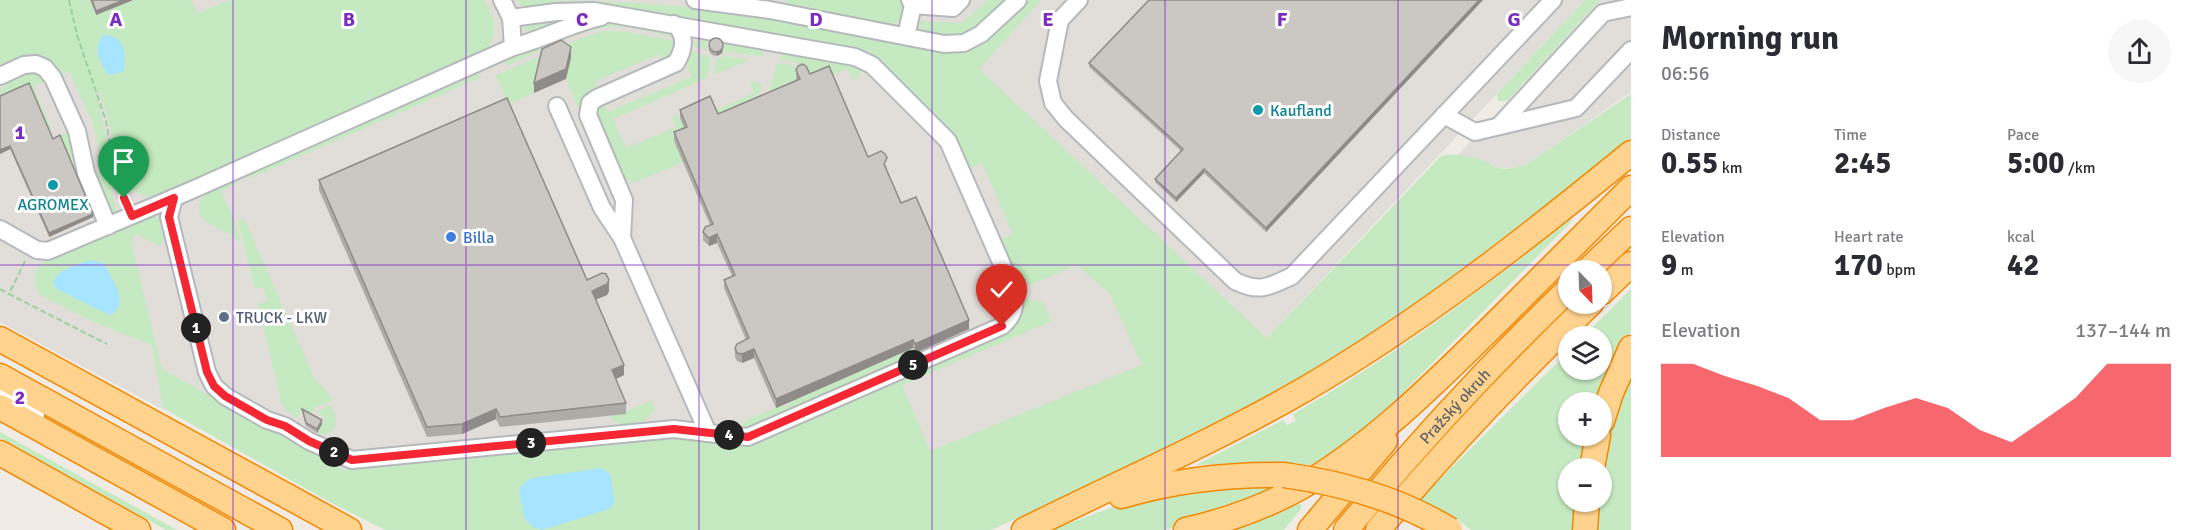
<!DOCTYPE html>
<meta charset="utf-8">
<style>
body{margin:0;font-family:Signika,sans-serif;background:#f7f7f7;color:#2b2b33;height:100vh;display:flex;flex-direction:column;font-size:22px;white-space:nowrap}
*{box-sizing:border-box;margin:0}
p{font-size:20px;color:#7c7c81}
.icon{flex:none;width:33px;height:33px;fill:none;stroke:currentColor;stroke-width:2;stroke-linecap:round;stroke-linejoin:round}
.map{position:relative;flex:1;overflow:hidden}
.details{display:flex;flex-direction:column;background:#fff;width:570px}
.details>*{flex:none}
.needle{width:39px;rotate:157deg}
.controls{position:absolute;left:1558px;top:260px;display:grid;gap:12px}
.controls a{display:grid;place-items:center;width:54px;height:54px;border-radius:50%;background:#fff;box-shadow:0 2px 4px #0004;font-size:30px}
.pin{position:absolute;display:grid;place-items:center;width:51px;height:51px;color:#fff;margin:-62px -26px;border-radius:50% 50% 50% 0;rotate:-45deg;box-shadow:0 0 6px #0007}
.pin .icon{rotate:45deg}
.km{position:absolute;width:30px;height:30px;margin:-15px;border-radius:50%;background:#222;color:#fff;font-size:16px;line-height:30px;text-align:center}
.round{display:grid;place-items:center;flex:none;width:63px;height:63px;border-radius:32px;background:#f7f7f7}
.overview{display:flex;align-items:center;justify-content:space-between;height:102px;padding:0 30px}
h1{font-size:33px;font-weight:800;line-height:45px}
.metrics{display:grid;grid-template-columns:repeat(3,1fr);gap:9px;height:102px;padding:6px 30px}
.metrics div{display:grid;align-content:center}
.metrics b{font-size:30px;font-weight:800}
.metrics small{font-size:16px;font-weight:400}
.metrics p{font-size:16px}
.chart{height:168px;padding:12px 30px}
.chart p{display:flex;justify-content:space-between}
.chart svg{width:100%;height:108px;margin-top:6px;fill:#f42732;opacity:.7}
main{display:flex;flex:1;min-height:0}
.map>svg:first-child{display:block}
.industrial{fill:#e1ded9}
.green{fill:#c5e9c0}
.water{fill:#a6e4ff}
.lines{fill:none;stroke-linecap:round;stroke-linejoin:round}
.minor-casing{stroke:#b5b9bc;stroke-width:20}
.highway-casing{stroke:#f58700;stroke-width:27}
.path{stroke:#9bd0a2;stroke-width:2;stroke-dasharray:6 3;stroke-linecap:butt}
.minor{stroke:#fff;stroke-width:16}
.highway{stroke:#ffd38d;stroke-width:24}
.highway-bridge-casing{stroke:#f58700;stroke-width:27;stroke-linecap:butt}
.highway-bridge{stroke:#ffd38d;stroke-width:24}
.wall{fill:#afaba7}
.shaded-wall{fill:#8e8b88}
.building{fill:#cbc7c2;stroke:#8e8b88;stroke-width:1.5}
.route-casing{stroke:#fff;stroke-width:12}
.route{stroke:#f42732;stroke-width:8}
.grid{fill:none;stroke:#7b2cbf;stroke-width:1.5;stroke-opacity:0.55}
.culture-dot{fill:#0f9aa8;stroke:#fff;stroke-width:2}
.shop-dot{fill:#3f7fe0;stroke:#fff;stroke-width:2}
.service-dot{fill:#5c6f8a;stroke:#fff;stroke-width:2}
.labels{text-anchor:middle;stroke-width:6;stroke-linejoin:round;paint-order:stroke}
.culture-label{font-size:16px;fill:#0d838f;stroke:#fff;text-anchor:start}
.shop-label{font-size:16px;fill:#366cbe;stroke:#fff;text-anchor:start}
.service-label{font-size:16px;fill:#4e5e75;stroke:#fff;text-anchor:start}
.street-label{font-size:16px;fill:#5c6266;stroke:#fff}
.grid-label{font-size:20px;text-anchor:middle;font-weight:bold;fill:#7b2cbf;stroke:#fff;stroke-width:6;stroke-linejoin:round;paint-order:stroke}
</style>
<main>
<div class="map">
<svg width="1631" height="530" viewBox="0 0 1631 530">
<rect width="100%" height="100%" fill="#f0ece5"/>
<g class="industrial">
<path d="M0,0H1585L1267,338L927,460L341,485L158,407L0,322Z"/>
<path d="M1600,0H1631V92L1528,164L1512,168H1497L1485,161L1457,156Z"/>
</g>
<g class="green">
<path d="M0,0H90L96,15L133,0H191L197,14L229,0H484C495,19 498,27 489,47L490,50L159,196C120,200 119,163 112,133C109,119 104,106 100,93L97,94L107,143L108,176L117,214L112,217L93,174L104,171L93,123L69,71L58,76C31,49 34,54 0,66Z"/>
<path d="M517,0C598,0 679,3 759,16C810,25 860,38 912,46C927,48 946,54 961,51C989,46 1010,18 1030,0H1041L979,69L1267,338L1441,156C1452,152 1473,157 1485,161C1489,163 1493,167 1498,168C1508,170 1518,167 1527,164L1631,94V141L1402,314L1333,361L1258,405L1114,475L991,530H385L326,500L163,408L152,345C118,332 89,321 58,304C52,301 42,297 38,292C30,279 36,268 46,259L156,215L159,219L164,240L159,246L136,234L131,242L162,369L343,470L639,438L749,442L1005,334C1018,326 1026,315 1025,299L1042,302L1052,321L902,385L930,451L1142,365L1110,294L1077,265L1035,283L1021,286L1001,239L1013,234L982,163L970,168L955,138L869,51L612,8L524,10Z"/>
<path d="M785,0H901L903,12L897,23L886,24L788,5Z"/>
<path d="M988,0H1010C983,23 957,50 919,31L920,21L962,23Z"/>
<path d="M1585,0H1600L1507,101H1498L1497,94Z"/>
<path d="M565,16L566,22L533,33L523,29V27L525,24Z"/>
<path d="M616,20L672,33L673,37C654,33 633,26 613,27C581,28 537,53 507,66L503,61L581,28Z"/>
<path d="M603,31H624L675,41V51L665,64L660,54L595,81L599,91L582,103L580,113L566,79L542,59L534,93L508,105L496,75L585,37Z"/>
<path d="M708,38L706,50L691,46L699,39Z"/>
<path d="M720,40L761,49L765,57L722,51Z"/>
<path d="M689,49L711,58L707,78L613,119L626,148L676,127L672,117L678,115L687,136L683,162L639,181L633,182L623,178L595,116V110L604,102L608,112L691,77L687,59Z"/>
<path d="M787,52L854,65L861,68V74L853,80L848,69L810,83L802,73L797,62L778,59Z"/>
<path d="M725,56L750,60L713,75L716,59Z"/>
<path d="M777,63L794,65L798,75L800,87L766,101Z"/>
<path d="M36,70L48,79L33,86L52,130L48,132L0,100V91L14,78Z"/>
<path d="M478,74L482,77L248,179L250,173Z"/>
<path d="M755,81L761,84C763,95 753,97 744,102L747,110L718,123L709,101L712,100L717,110L754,93L750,84Z"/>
<path d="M66,133L72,136L79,175L76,176L59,136Z"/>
<path d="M232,181L239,183L221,191L235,222L241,245C233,228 202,229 199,210C196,193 220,186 232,181Z"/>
<path d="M244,218L315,380L330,394L333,400L315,408L310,417L301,412L297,418L285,409L281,401L258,304L268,301L264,287L255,289L238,222Z"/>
<path d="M1571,219L1572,221L1392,404L1358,435L1316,466C1276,459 1236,464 1196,465L1283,420L1287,425L1296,421L1293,414C1392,358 1482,290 1571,219Z"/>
<path d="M1631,289V331L1621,348L1600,402H1569V435H1590L1583,468H1569V501H1579L1575,530H1471L1454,517L1420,499L1569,351V369H1602V336H1584Z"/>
<path d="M913,348L917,357L743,430L741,428L744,421L782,405L784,407L790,404V402Z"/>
<path d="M1631,368V530H1591L1594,501H1602V468H1599L1614,407Z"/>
<path d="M651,401L655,408C647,424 636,425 619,424L608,416L625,414V412Z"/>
<path d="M331,404C337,418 340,427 326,435L317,433L325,420L324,417L316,412Z"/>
<path d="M0,432L177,530H166L0,438Z"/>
<path d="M1281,485L1282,488L1166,530H1050L1122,504L1163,492Z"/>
<path d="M1297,503L1301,505V509L1284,530H1234Z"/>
</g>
<g class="water">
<path d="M103,35C124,34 127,55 123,72L109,75C99,61 92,51 103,35Z"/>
<path d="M90,260L103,263C112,276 132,308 109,315L57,289L53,283C56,269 78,265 90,260Z"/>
<path d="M601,468L610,474L615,503L609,509L542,530L533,527L525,519L519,491L524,483L532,478Z"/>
</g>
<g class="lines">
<g class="minor-casing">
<g id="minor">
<path d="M502,0L511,18L513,47"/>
<path d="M695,0L770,10L944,44L964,43L981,34L1018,0"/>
<path d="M1079,0L1060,20L1048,81L1053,103L1066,119L1235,281C1259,293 1269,287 1292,276L1553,0"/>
<path d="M913,5L953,8L961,0"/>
<path d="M511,18L556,12L594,11L855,57L872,65L948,141L1015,294C1015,308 1013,317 1002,326L748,437L708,433L622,238L624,200L588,115L590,103L597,98L676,63C684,50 687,34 674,24"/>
<path d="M906,36L913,5L910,0"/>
<path d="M0,76L24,65L36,64L45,68L53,78L77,131L86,173L108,226"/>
<path d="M557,106L602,208L622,238"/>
<path d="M1444,115L1475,132L1576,108L1631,50"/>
<path d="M1499,126L1603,13L1631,7"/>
<path d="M174,198L169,217L207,372L214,386L225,396L267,420L285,426L309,441L352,460L674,429L708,433"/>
<path d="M0,229L37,250L48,251L192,190L513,47C543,39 570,24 601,17"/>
<path d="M0,390L36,416"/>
</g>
</g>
<g class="highway-casing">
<g id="highway">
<path d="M1588,270L1631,229"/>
<path d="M1602,292L1631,264"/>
<path d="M0,339L349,530"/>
<path d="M0,376L280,530"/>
<path d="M0,407L223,530"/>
<path d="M1602,421L1611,393L1631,348"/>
<path d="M0,453L138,530"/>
<path d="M1592,468L1598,435"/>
<path d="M1121,496C1175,480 1228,474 1284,475"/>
<path d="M1024,530C1116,484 1211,443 1300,392C1418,324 1526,239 1631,153"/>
<path d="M1186,530C1226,521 1265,507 1301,487C1373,446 1440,378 1499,320C1543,276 1587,232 1631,188"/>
<path d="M1310,530L1385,441"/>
<path id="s1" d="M1346,530C1416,445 1490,365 1569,289"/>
<path d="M1378,530C1445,450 1516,375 1591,303"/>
<path d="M1585,530L1587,501"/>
</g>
</g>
<g class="path">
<path d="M69,0L77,35L106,121L115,176L126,202"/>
<path d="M25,261L9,294L107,344"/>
<path d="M0,289L9,294"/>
</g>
<use href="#minor" class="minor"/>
<use href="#highway" class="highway"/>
<g class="highway-bridge-casing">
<path id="highway-bridge" d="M1284,475C1342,483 1400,499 1450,530"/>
</g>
<use href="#highway-bridge" class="highway-bridge"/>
</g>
<g class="wall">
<path d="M90,0H133L96,15Z"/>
<path d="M1149,0H1483L1266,232L1204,173L1176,202L1155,182V179L1181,151L1089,67V63Z"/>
<path d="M709,47H723L722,53L717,56L712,55L709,51Z"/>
<path d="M796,70L810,74L868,157L887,166L886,168L901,203L969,329L915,353L913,348L776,408L754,358L742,363L737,361L735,357V348L746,340L724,288V280L732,276L717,243L709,246L703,240V232L710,225L674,141V132L684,128L680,118V110L718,114L796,80Z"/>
<path d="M0,96L53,139L93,217L49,237L10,149L0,154Z"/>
<path d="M319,180L587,280L609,291L607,295L595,300L624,375L615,379L626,403V414L500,427L496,419L462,434L427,437L319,190Z"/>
<path d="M302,409L322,424L317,433L306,426Z"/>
</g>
<g class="shaded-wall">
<path d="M124,0H133L96,15V11Z"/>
<path d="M1479,0H1483L1266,232V228Z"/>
<path d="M723,44L722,53L717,56V52Z"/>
<path d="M571,47V58L566,79L534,93V83Z"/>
<path d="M10,146V149L0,154V150Z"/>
<path d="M1204,169V173L1176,202V198Z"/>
<path d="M93,214V217L49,237V233Z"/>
<path d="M717,234V243L709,246V238Z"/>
<path d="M609,280V291L607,295L592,301V291Z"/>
<path d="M969,320V329L915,353V344Z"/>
<path d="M913,340V348L776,408V399Z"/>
<path d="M754,349V358L742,363V354Z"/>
<path d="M624,365V375L612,381V370Z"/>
<path d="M496,409V419L462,434V424Z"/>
<path d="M322,420V424L317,433V429Z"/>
</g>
<g class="building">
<path d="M92,0H124L96,11Z"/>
<path d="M1149,0H1479L1266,228L1204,169L1176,198L1155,179L1183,149L1089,63Z"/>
<circle cx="716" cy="45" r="7"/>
<path d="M561,40L571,47L566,69L534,83L542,49Z"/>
<path d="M802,64L806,66L810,74L829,66L868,157L881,151L885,154L887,158L884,164L901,203L916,197L969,320L915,344L913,340L776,399L754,349L742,354L737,353L735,348L737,344L749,338L724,280L735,275L717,234L709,238L703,232L705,227L713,224L674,132L687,127L680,110L710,96L718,114L800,79L796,70L798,66Z"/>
<path d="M29,83L53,139L60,135L93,214L49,233L10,146L0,150V96Z"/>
<path d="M507,98L587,280L602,273L606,274L609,280L607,284L592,291L624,365L612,370L626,403L500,417L496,409L462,424L427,427L319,180Z"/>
<path d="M302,409L322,420L317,429L306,423Z"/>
</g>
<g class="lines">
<g class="route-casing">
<path id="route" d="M124,198L132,216L174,198L169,217L207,372L214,386L225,396L267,420L285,426L309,441L352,460L674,429L748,437L1002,326"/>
</g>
<use href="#route" class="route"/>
</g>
<path class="grid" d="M233,0V530M466,0V530M699,0V530M932,0V530M1165,0V530M1398,0V530M0,265H1631"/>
<g class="culture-dot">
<circle cx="1258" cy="110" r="6"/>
<circle cx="53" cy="185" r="6"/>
</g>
<circle class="shop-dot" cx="451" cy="237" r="6"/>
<circle class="service-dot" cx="224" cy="317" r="6"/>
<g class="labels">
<g class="culture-label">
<text x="1270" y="116">Kaufland</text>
<text x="53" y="210" text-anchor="middle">AGROMEX</text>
</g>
<g class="shop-label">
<text x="463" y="243">Billa</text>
</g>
<g class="service-label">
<text x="236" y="323">TRUCK - LKW</text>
</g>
<g class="street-label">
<text dy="6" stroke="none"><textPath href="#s1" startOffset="165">Pražský okruh</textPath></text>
</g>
</g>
<g class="grid-label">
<text x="116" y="26">A</text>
<text x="349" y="26">B</text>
<text x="582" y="26">C</text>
<text x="816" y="26">D</text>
<text x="1048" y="26">E</text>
<text x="1282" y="26">F</text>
<text x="1514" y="26">G</text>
<text x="20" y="139">1</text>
<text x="20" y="404">2</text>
</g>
</svg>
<div class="controls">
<a><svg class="needle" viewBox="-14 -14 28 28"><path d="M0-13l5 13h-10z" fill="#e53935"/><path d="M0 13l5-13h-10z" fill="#7c7c81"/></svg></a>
<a><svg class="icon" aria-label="layers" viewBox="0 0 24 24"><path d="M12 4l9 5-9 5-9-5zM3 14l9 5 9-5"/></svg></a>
<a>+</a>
<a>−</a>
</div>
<div class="pin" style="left:124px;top:198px;background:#1e9e55"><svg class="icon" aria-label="arrive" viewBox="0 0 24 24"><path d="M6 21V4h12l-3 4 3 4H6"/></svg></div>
<div class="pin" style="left:1002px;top:326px;background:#d93025"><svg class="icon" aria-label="check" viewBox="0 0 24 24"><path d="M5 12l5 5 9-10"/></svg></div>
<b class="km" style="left:196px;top:328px">1</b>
<b class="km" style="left:334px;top:452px">2</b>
<b class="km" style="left:531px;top:443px">3</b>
<b class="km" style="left:729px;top:435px">4</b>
<b class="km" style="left:913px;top:365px">5</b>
</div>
<section class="details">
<div class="overview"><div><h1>Morning run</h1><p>06:56</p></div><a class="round"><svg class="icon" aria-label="share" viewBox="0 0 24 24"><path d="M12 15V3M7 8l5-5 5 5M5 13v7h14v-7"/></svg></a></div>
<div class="metrics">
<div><p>Distance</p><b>0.55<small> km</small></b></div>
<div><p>Time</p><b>2:45</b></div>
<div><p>Pace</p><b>5:00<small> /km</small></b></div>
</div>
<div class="metrics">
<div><p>Elevation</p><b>9<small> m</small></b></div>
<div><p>Heart rate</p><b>170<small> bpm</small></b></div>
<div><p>kcal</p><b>42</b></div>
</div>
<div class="chart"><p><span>Elevation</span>137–144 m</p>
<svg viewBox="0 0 160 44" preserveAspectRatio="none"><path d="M0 44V6L10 6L20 11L30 15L40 20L50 29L60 29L70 24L80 20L90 24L100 33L110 38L120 29L130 20L140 6L150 6L160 6V44z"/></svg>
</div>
</section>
</main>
